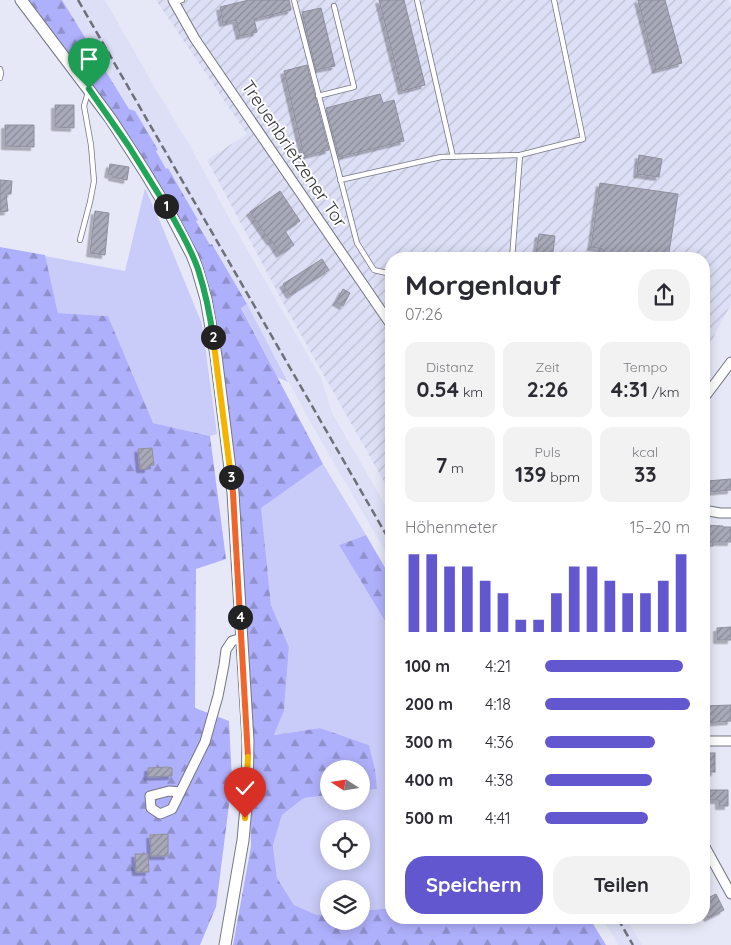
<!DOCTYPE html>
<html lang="de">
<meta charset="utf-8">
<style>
body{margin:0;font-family:Quicksand,sans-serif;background:#f2f2f3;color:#2b2b33;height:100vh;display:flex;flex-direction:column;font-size:19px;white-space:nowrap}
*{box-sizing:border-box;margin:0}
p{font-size:16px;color:#7c7c81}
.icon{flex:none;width:28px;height:28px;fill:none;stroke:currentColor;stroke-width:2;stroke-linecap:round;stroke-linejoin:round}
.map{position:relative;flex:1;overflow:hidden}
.panel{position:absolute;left:385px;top:252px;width:325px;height:672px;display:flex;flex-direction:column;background:#fff;border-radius:20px;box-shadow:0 2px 12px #0003}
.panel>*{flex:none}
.needle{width:32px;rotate:282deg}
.buttons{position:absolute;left:320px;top:760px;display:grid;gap:10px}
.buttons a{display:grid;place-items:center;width:50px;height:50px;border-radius:50%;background:#fff;box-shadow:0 2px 12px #0003;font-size:25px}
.pin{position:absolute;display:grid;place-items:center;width:42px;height:42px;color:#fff;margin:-51px -21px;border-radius:50% 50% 50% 0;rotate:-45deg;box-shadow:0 0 5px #0007}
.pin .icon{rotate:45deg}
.km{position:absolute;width:25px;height:25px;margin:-12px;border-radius:50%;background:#222;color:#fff;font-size:14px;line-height:25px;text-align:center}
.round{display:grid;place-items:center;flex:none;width:52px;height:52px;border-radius:20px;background:#f2f2f3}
.summary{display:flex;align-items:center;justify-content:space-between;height:85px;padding:0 20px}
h1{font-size:28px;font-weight:800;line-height:38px}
.figures{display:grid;grid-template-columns:repeat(3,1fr);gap:8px;height:85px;padding:5px 20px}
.figures div{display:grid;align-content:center;border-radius:12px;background:#f2f2f3;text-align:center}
.figures b{font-size:21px;font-weight:800}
.figures small{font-size:14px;font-weight:400}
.figures p{font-size:14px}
.chart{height:140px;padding:10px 20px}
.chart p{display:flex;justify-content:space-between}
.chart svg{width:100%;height:90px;margin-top:5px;stroke:#6357d0;stroke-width:6}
.button{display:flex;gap:10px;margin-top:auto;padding:10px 20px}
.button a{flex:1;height:58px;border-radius:20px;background:#6357d0;color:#fff;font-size:20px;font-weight:800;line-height:58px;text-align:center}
.button a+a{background:#f2f2f3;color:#2b2b33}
ul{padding:0 20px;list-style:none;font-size:16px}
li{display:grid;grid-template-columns:80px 60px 1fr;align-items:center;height:38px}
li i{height:12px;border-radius:6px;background:#6357d0}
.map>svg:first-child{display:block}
.built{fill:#dddff6}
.industrial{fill:url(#industrial-furrows)}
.grass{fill:#c9cbf8;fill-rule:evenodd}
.forest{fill:url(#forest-firs)}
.building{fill:url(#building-hatch);stroke:#8f909e;filter:url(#shadow)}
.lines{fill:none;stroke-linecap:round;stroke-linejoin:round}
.service-casing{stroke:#747582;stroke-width:6}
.minor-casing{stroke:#747582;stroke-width:11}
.tertiary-casing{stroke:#747582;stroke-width:13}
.service{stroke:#fff;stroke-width:4.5}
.minor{stroke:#fff;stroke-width:9}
.tertiary{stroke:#fff;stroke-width:11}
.rail{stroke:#6e6f78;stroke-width:2.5;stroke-dasharray:8 4;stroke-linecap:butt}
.split-1-casing{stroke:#fff;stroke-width:10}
.split-2-casing{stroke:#fff;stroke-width:10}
.split-3-casing{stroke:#fff;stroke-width:10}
.split-4-casing{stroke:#fff;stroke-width:10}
.split-5-casing{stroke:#fff;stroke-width:10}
.split-6-casing{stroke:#fff;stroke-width:10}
.split-1{stroke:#22a559;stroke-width:6}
.split-2{stroke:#22a559;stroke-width:6}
.split-3{stroke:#f5b400;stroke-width:6}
.split-4{stroke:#f0652b;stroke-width:6}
.split-5{stroke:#f0652b;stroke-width:6}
.split-6{stroke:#f5b400;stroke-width:6}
.labels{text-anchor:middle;stroke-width:4;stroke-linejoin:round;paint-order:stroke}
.street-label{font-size:18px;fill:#36373d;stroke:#fff}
</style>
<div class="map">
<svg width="731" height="945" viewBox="0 0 731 945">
<defs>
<pattern id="industrial-furrows" width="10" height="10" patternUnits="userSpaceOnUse" patternTransform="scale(1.25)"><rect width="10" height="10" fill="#dddff6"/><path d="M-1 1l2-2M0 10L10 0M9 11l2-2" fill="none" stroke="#bec0d4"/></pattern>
<pattern id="forest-firs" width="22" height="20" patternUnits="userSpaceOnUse" patternTransform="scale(1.25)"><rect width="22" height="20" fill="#afb0fb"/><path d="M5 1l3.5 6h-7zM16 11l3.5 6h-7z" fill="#8f90cc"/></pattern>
<pattern id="building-hatch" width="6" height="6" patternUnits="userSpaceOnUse" patternTransform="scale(1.25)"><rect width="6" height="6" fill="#a9aab9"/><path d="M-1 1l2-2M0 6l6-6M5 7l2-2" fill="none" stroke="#8a8b98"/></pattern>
<filter id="shadow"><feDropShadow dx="-3.5" dy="3.5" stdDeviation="0" flood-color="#0004"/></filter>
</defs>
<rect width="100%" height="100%" fill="#e6e8f7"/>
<g class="built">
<path d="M62,0H105L158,93L189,144L233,225L321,378L332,413L391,515V561L312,425L247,304L213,244L210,245L196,221L198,219L168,168L166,169L156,151L157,150L135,111L129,109Z"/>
<path d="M603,919H626L642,945H618Z"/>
</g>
<path class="industrial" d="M156,0H729L731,9V304L704,355V259H391V494L287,310L207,160L247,134Z"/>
<g class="grass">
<path d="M145,188L161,224L202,324L217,434L210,436L152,423L108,316L58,313L45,256L125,271Z"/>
<path d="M247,304L288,382L277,377L241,307Z"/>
<path d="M323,464L366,535L339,545L391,631V908L361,911V889H329V914L317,915L294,905L277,878L273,845L282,815L304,798L329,795V801H361V791L377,789L369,745L320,728L274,735L284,711L289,647L271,605L260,508ZM329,829H361V861H329Z"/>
</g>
<g class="forest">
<path d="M26,0H62L129,109L135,111L158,150L156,151L166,169L168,168L198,220L196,221L210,245L212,244L247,304L241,308L323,464L261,508L271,605L289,647L284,711L274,735L320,728L369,745L375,770L377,789L361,791V769H329V795L304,798L282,815L273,845L277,878L294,905L317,915L329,914V921H361V911L391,908V919H590L606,945H233L251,846L243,552L234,459L200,263Z"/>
<path d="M0,247L45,255L58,313L108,316L153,423L210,436L226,559L196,569L195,708L229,721L232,781L216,907L200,945H0Z"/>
<path d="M366,535L391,578V631L339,545Z"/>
</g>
<g class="building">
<path d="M249,0H289L291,10L254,19L257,32L240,36L236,20L223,23L220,7Z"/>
<path d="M379,0H404L425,85L402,91Z"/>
<path d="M638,0H665L682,63L656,70Z"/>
<path d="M321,8L335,66L316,70L302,12Z"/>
<path d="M307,65L329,150L304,156L284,71Z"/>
<path d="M380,94L383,103L394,100L404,141L339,157L326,108Z"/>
<path d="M55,105H74V128L55,127Z"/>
<path d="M5,125H34V147L5,146Z"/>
<path d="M639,155L662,159L659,177L637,174Z"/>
<path d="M110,164L129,167L127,180L112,177V175L108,174Z"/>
<path d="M0,180L12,181L11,194H6L8,211L0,212Z"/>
<path d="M600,183L678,194L668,259H602L603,249L591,247Z"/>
<path d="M280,191L300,221L285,231L294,245L280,254L271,240L270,241L250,212Z"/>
<path d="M95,211L109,213L105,255L90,253Z"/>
<path d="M539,234L555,236L552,259H535Z"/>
<path d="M322,259L329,270L290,295L283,284Z"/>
<path d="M343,289L350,293L343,306L336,302Z"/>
<path d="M152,448L154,465L148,466V469H140L138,449Z"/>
<path d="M731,479V490L708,492L707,481Z"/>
<path d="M704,525L723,526V527H731V542H713V546H704Z"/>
<path d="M731,627V640H717V628Z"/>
<path d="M731,705V721L704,723V706Z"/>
<rect x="704" y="753" width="11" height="19"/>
<path d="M167,767L172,768V776L148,777V768Z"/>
<path d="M704,790H728V806H719V800H704Z"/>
<path d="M168,834V856H151L150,835Z"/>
<path d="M135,854H148L149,872H136Z"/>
<path d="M716,894L724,910L708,918L704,910V900Z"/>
</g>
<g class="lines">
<g class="service-casing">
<g id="service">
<path d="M294,0L357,243L374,270L391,274"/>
<path d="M417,0L453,157"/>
<path d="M174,2L182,0"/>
<path d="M0,69L1,73L0,78"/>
<path d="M318,96L354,87L334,6"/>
<path d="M340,180L441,157L520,155L583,139L554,0"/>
<path d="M80,240L90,202L94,181L91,145L84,106L88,92"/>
<path d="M512,259L520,155"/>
</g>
</g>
<g class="minor-casing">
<g id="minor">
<path d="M173,0L195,39L391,325"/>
<path d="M704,398L731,362"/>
<path d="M704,510L720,513H731"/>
<path d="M704,741H731"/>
<path d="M180,792L169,791L150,796L151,808L160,814L172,809L205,742L218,696L224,665L226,650L232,641L242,638"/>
<path d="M704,845L731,894"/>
</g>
</g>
<g class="tertiary-casing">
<path id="tertiary" d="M21,0L110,118L145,172L172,217L192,255L197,268L206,299L216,356L233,493L248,741L247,796L243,840L225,945"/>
</g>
<use href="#service" class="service"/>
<use href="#minor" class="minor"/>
<use href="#tertiary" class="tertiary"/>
<g class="rail">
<path d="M78,0L391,543"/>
<path d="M618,919L633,945"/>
</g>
</g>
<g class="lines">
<g class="split-1-casing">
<path id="split-1" d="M89,89L128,145L166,206"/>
</g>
<g class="split-2-casing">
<path id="split-2" d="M166,206C178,226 190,247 198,269C205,291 210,314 213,337"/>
</g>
<g class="split-3-casing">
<path id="split-3" d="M213,337L231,477"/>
</g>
<g class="split-4-casing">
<path id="split-4" d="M231,477L233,493L240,617"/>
</g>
<g class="split-5-casing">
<path id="split-5" d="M240,617L248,757"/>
</g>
<g class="split-6-casing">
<path id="split-6" d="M245,818L248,757"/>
</g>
<use href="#split-1" class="split-1"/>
<use href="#split-2" class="split-2"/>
<use href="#split-3" class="split-3"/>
<use href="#split-4" class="split-4"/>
<use href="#split-5" class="split-5"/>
<use href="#split-6" class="split-6"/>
</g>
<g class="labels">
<g class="street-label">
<text transform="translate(294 154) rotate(56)" y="6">Treuenbrietzener Tor</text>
</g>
</g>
</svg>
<div class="buttons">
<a><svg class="needle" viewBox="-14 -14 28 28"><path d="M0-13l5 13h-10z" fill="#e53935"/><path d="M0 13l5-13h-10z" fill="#7c7c81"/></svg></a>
<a><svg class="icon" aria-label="locate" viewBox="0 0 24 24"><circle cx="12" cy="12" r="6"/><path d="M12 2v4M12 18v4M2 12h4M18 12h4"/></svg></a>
<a><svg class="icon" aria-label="layers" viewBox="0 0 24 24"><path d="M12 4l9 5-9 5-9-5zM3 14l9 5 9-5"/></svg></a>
</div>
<div class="pin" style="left:89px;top:89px;background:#1e9e55"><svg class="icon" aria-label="arrive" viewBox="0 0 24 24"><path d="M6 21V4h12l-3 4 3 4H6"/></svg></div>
<div class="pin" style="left:245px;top:818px;background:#d93025"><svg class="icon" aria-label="check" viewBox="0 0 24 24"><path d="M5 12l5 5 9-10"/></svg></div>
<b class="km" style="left:166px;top:206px">1</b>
<b class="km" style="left:213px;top:337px">2</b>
<b class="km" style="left:231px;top:477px">3</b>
<b class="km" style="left:240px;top:617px">4</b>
<section class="panel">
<div class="summary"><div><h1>Morgenlauf</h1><p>07:26</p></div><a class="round"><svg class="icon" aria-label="share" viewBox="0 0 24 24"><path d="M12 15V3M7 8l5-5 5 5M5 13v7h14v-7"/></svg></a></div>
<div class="figures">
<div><p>Distanz</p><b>0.54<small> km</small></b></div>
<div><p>Zeit</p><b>2:26</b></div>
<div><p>Tempo</p><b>4:31<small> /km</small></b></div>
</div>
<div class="figures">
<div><b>7<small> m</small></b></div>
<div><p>Puls</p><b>139<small> bpm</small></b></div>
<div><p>kcal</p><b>33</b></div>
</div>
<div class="chart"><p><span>Höhenmeter</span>15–20 m</p>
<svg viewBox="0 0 160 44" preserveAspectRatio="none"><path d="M5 44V6M15 44V6M25 44V12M35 44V12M45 44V19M55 44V25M65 44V38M75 44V38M85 44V25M95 44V12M105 44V12M115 44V19M125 44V25M135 44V25M145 44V19M155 44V6"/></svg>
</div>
<ul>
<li><b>100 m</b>4:21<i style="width:95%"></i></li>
<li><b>200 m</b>4:18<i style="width:100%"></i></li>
<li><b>300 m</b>4:36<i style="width:76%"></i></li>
<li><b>400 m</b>4:38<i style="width:74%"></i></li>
<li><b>500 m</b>4:41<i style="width:71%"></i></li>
</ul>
<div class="button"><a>Speichern</a><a>Teilen</a></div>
</section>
</div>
